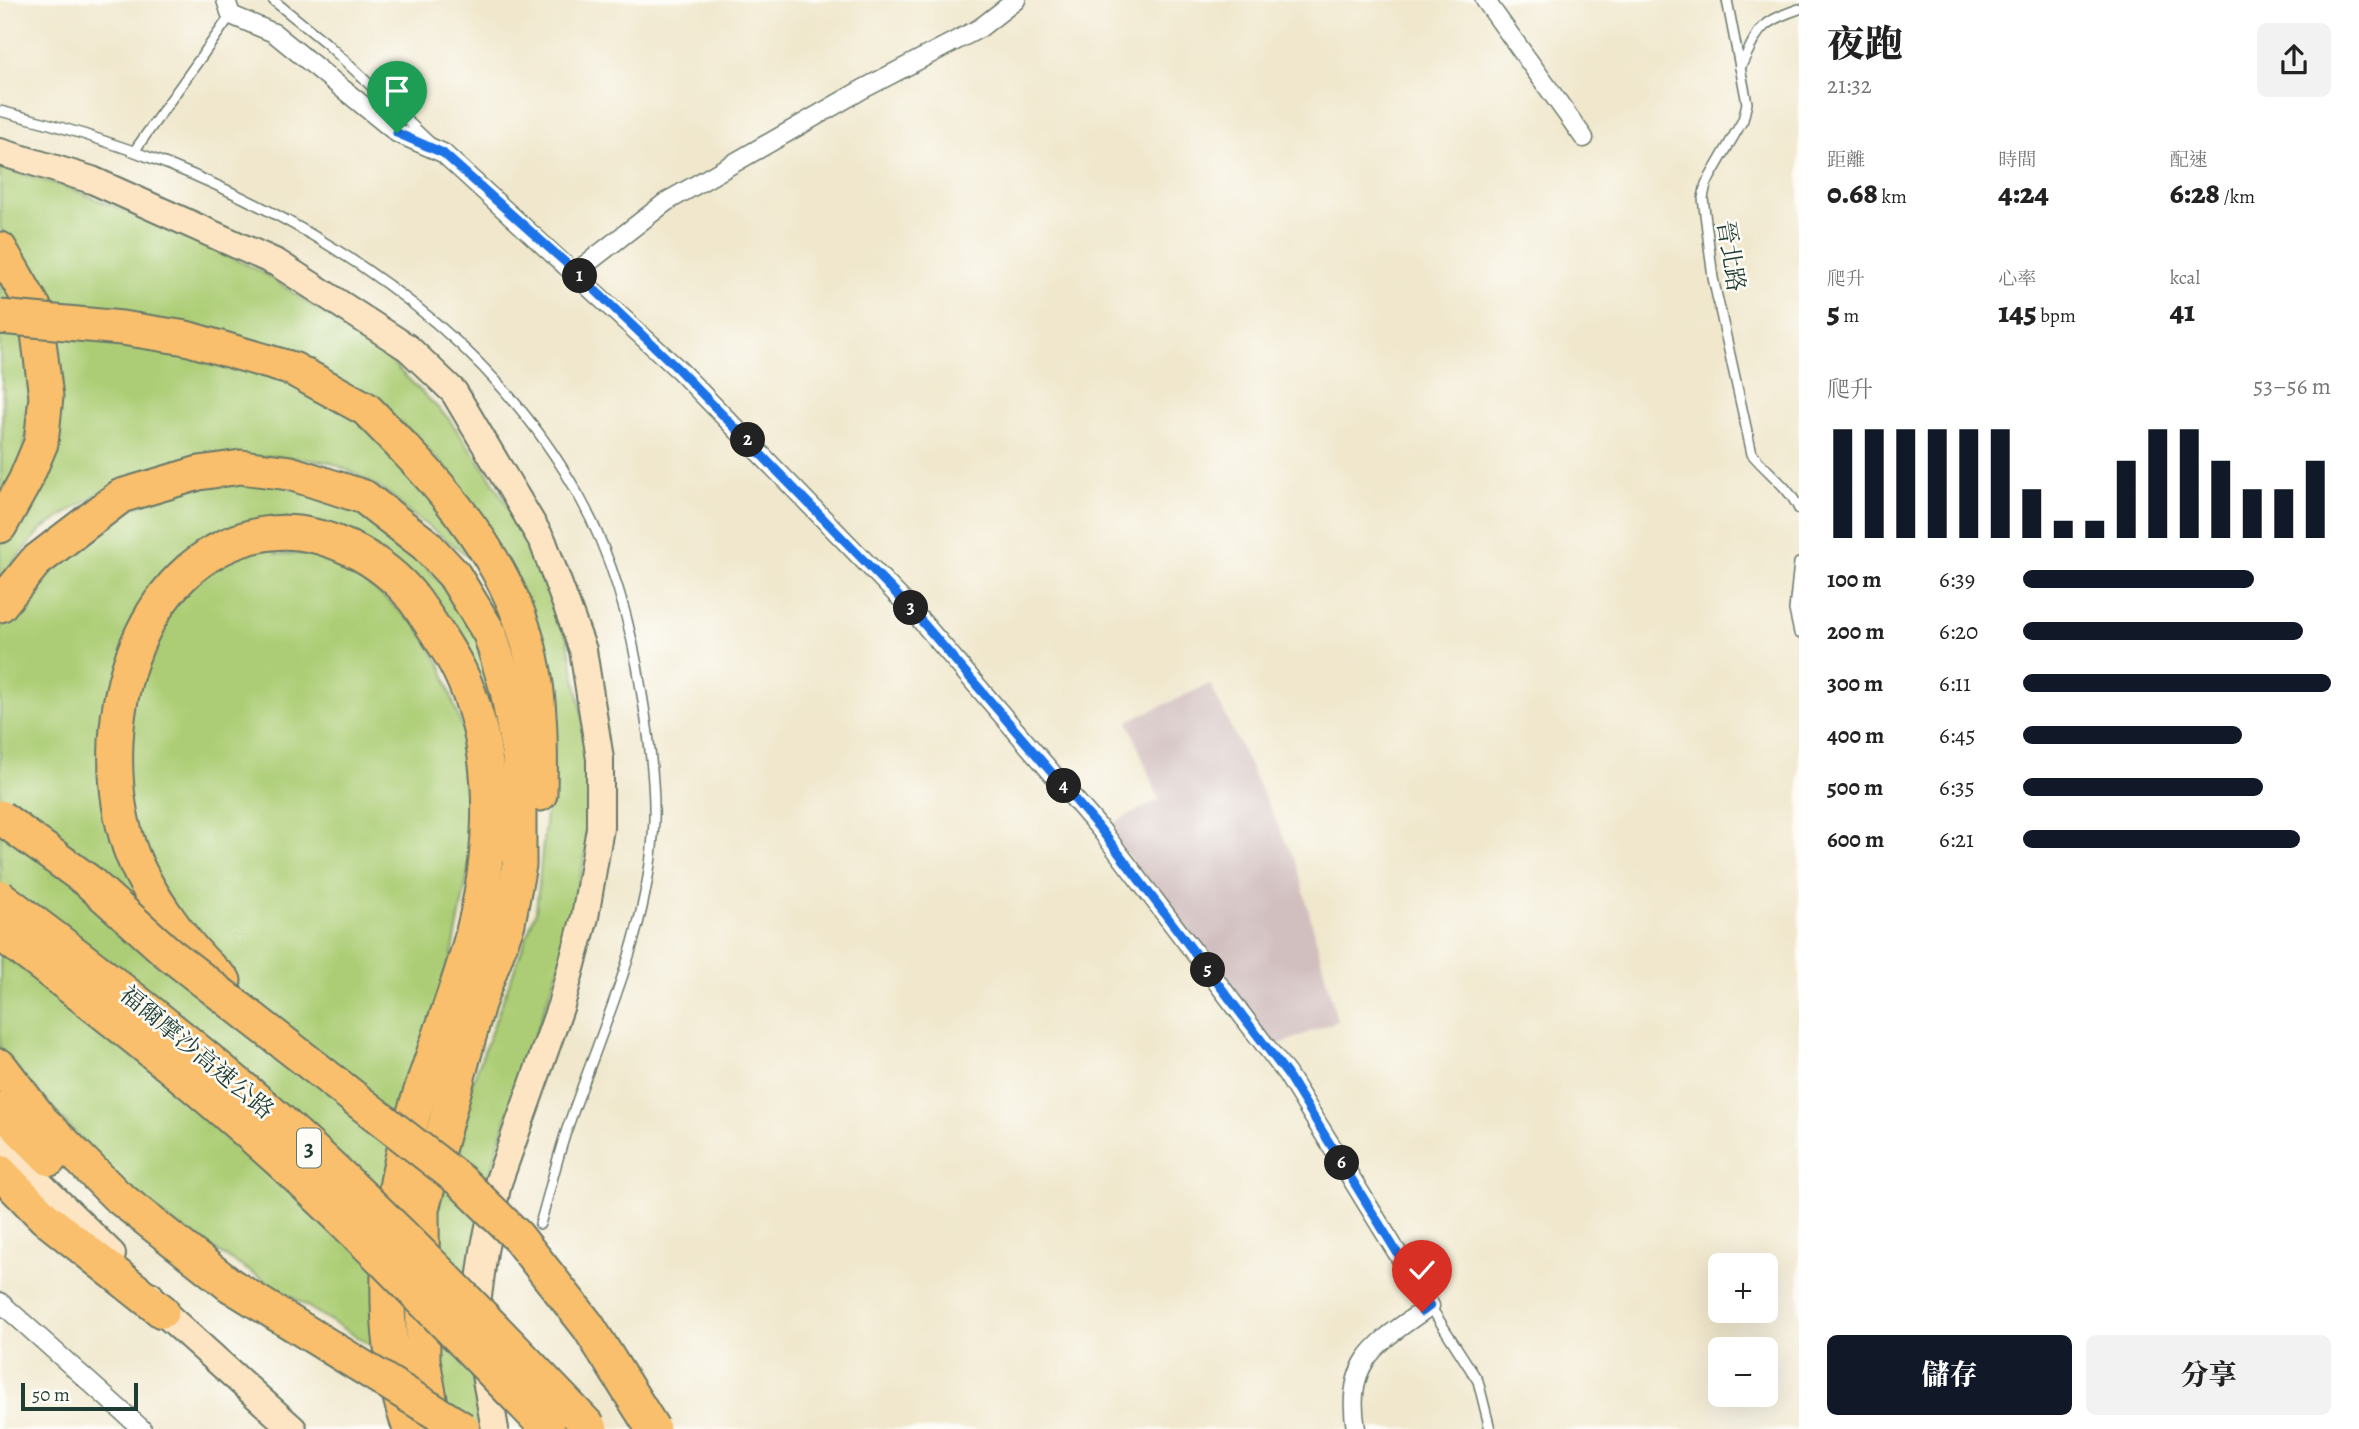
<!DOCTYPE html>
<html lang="zh-TW">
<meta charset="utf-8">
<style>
body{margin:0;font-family:Alegreya,"Noto Serif TC",serif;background:#f2f2f2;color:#222;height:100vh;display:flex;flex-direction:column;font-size:26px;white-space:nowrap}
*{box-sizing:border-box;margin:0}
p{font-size:23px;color:#767676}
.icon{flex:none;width:38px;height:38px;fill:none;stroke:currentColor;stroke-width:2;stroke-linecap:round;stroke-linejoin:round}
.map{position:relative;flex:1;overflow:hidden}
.details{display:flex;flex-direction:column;background:#fff;width:560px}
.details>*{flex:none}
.tools{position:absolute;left:1708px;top:1253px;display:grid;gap:14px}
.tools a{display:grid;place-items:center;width:70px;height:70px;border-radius:10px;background:#fff;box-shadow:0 7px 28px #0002;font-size:35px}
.scale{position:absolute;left:21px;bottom:18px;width:117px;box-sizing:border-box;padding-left:7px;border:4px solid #1f3d34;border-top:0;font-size:19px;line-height:24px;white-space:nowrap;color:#1f3d34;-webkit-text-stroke:5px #fdfcf7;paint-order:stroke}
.pin{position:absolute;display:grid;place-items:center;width:60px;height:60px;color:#fff;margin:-72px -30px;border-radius:50% 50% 50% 0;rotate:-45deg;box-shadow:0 0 7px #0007}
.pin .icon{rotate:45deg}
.km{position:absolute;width:35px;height:35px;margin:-18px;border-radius:50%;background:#222;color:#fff;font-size:19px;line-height:35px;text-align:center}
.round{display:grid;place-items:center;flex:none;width:74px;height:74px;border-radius:10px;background:#f2f2f2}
.head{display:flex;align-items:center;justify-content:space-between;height:119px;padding:0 28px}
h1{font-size:38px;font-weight:800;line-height:52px}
.metrics{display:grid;grid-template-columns:repeat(3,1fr);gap:10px;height:119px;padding:7px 28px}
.metrics div{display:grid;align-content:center}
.metrics b{font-size:30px;font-weight:800}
.metrics small{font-size:19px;font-weight:400}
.metrics p{font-size:19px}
.chart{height:196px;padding:14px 28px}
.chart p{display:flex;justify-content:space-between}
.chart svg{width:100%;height:126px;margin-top:7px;stroke:#111827;stroke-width:6}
.button{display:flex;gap:14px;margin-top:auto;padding:14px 28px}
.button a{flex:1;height:80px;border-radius:10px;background:#111827;color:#fff;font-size:28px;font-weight:800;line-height:80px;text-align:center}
.button a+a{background:#f2f2f2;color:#222}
ul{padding:0 28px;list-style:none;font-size:23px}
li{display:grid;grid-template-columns:112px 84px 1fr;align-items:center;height:52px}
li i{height:18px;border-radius:9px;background:#111827}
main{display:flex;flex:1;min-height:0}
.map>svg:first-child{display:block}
.industrial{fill:#d1bfbf}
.green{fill:#accd75;stroke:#668554;stroke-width:2}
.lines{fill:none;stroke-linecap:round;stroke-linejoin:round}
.lane-casing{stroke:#687869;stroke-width:12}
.street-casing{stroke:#687869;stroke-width:21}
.secondary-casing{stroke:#687869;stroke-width:30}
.highway-casing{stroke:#687869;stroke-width:37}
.lane{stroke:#fff;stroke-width:9}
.street{stroke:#fff;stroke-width:18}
.secondary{stroke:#fde5c4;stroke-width:26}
.highway{stroke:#f9bf6c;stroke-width:33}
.highway-bridge-casing{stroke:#687869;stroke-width:37;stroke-linecap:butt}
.highway-bridge{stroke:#f9bf6c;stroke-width:33}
.route-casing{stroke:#fff;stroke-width:14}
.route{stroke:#1a73e8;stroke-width:9}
.labels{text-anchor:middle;stroke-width:5;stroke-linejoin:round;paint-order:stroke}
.shield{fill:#fdfcf7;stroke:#62766e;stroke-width:2}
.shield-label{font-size:23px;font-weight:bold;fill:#1f3d34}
.street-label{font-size:24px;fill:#1f3d34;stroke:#fdfcf7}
</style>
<main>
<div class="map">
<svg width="1799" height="1429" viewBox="0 0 1799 1429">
<rect width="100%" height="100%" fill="#fdfcf7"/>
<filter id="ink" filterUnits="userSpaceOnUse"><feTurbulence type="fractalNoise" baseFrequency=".0143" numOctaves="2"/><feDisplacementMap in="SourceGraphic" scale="14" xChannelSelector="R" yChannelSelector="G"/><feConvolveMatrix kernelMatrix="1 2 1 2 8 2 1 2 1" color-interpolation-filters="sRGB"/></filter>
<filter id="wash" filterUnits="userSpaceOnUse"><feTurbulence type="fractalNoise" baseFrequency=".00686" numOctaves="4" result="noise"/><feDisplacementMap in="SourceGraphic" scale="28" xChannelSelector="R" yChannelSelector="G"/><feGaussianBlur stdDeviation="1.57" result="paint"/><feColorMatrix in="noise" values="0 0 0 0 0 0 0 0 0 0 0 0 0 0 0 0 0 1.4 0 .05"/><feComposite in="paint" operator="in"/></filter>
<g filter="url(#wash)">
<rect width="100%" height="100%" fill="#f0e7cc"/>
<path class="industrial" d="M1210,684L1297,865L1337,1021L1266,1050L1107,826L1159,800L1128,721Z"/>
<g class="green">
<path d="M0,167L67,187L199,241L264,273L382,353L448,418L485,469L521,527L563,616L594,775L590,833L566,947L506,1120L488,1183L465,1318L480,1429H447L433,1353L432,1248L441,1183L471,1086L536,911L551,766L478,514L451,473L399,421L482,566L407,511L391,495L356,474L329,462L272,456L149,471L94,496L42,529L0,578V543L38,472L16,253L0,228Z"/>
<path d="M0,271L11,292L34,364L24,455L0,503L3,389L0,371Z"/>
<path d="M273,483L334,498L405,542L477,625L511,749L500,813L457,642L286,517L276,554H308L349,569L416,624L441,665L467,743L476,833L375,1348L184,1231L124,1187L0,1050V628L55,559L109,517L198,484Z"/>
</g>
</g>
<g filter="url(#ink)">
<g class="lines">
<g class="lane-casing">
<g id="lane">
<path d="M273,0L326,43L431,143"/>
<path d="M1727,0L1747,103L1743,120L1706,184L1703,198L1713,278L1752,454C1767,472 1789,487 1799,509"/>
<path d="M1740,68C1759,30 1757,23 1799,9"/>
<path d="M0,111C222,164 467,290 580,498C613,558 632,628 642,695C649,736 655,778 654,820C650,930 601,1030 566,1132C556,1162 549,1194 540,1224"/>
<path d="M135,150L231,15"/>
<path d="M1799,563L1794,610L1799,633"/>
<path d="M1430,1306L1478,1381L1490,1429"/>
</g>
</g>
<g class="street-casing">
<g id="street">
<path d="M226,0L231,15L274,33L397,133L443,153L679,370L911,609L1101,830L1287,1074L1430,1306C1378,1343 1344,1359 1356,1429"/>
<path d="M1485,0L1584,138"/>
<path d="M576,272L666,202L863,89L980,28L1016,0"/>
<path d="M0,1302L142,1429"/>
</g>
</g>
<g class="secondary-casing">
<g id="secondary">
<path d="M0,152L92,180L277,263L408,348L454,392L543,542L583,650L600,759V828L585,917L561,1005L498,1183L484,1251L475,1319L495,1429"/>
<path d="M0,1145L112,1254"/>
<path d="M150,1295L162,1311L293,1429"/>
</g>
</g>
<g class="highway-casing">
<g id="highway">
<path d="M0,249L35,309L46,397L41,443L25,481L0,526"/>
<path d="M401,445C458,504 513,574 531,656C541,700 541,749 540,794"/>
<path d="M0,605L35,562L121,496L199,473L241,467L290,473L364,497L426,545L454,575L490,634L507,690L519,757V865L508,923L478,1004L422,1209L423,1360L432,1410L440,1429"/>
<path d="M224,981C188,952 144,890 129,846C92,734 130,558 264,534C318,524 386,559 416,602C431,624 447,646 459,670C504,762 492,878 461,973C437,1048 405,1122 394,1201C384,1274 384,1361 410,1429"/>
<path d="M0,1066L42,1121L116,1195L230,1285"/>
<path d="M0,1109L50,1159"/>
<path d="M0,1172L45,1218L162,1311"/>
</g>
</g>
<use href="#lane" class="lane"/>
<use href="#street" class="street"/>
<use href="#secondary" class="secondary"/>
<use href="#highway" class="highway"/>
<g class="highway-bridge-casing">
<g id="highway-bridge">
<path d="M0,317L122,328L186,338L293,369L366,409L401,445"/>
<path d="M0,817L88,881L167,952L461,1181L517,1236L588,1326L653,1429"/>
<path d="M0,897C91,965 181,1034 266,1108C380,1208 486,1319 591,1429"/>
<path d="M0,933C78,992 155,1052 229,1116C342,1213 444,1323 548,1429"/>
<path d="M230,1285L463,1429"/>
</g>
</g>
<use href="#highway-bridge" class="highway-bridge"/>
</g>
</g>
<g class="lines" filter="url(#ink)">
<g class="route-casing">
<path id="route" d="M397,133L443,153L576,272L679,370L911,609L1101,830L1287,1074L1430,1306L1422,1312"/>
</g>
<use href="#route" class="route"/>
</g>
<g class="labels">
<rect class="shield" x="297" y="1128.5" width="24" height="39" rx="5"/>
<g class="shield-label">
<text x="309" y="1156">3</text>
</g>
<g class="street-label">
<text transform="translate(1731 256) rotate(81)" y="8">晉北路</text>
<text transform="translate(197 1052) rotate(40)" y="8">福爾摩沙高速公路</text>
</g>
</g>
</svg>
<div class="tools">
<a>+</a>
<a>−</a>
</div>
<div class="scale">50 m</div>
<div class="pin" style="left:397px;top:133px;background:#1e9e55"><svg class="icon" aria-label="arrive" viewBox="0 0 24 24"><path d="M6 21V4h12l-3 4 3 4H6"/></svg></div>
<div class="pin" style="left:1422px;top:1312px;background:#d93025"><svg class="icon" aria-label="check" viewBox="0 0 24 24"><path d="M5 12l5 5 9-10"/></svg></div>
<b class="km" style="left:580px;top:276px">1</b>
<b class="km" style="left:748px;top:440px">2</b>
<b class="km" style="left:911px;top:608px">3</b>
<b class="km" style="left:1064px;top:786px">4</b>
<b class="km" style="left:1208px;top:970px">5</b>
<b class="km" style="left:1342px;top:1163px">6</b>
</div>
<section class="details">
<div class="head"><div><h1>夜跑</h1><p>21:32</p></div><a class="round"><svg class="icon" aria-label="share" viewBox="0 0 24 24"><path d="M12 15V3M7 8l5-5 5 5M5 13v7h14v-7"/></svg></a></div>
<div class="metrics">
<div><p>距離</p><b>0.68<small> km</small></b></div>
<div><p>時間</p><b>4:24</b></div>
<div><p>配速</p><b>6:28<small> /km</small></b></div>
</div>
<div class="metrics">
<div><p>爬升</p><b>5<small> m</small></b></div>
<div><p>心率</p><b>145<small> bpm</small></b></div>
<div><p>kcal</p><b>41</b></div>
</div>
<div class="chart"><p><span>爬升</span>53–56 m</p>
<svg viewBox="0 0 160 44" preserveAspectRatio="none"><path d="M5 44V6M15 44V6M25 44V6M35 44V6M45 44V6M55 44V6M65 44V27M75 44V38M85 44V38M95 44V17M105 44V6M115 44V6M125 44V17M135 44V27M145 44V27M155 44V17"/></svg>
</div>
<ul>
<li><b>100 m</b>6:39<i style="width:75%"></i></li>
<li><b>200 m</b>6:20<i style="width:91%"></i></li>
<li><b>300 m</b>6:11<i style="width:100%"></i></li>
<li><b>400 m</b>6:45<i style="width:71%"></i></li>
<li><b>500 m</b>6:35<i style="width:78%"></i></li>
<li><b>600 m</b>6:21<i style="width:90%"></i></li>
</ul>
<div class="button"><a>儲存</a><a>分享</a></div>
</section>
</main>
